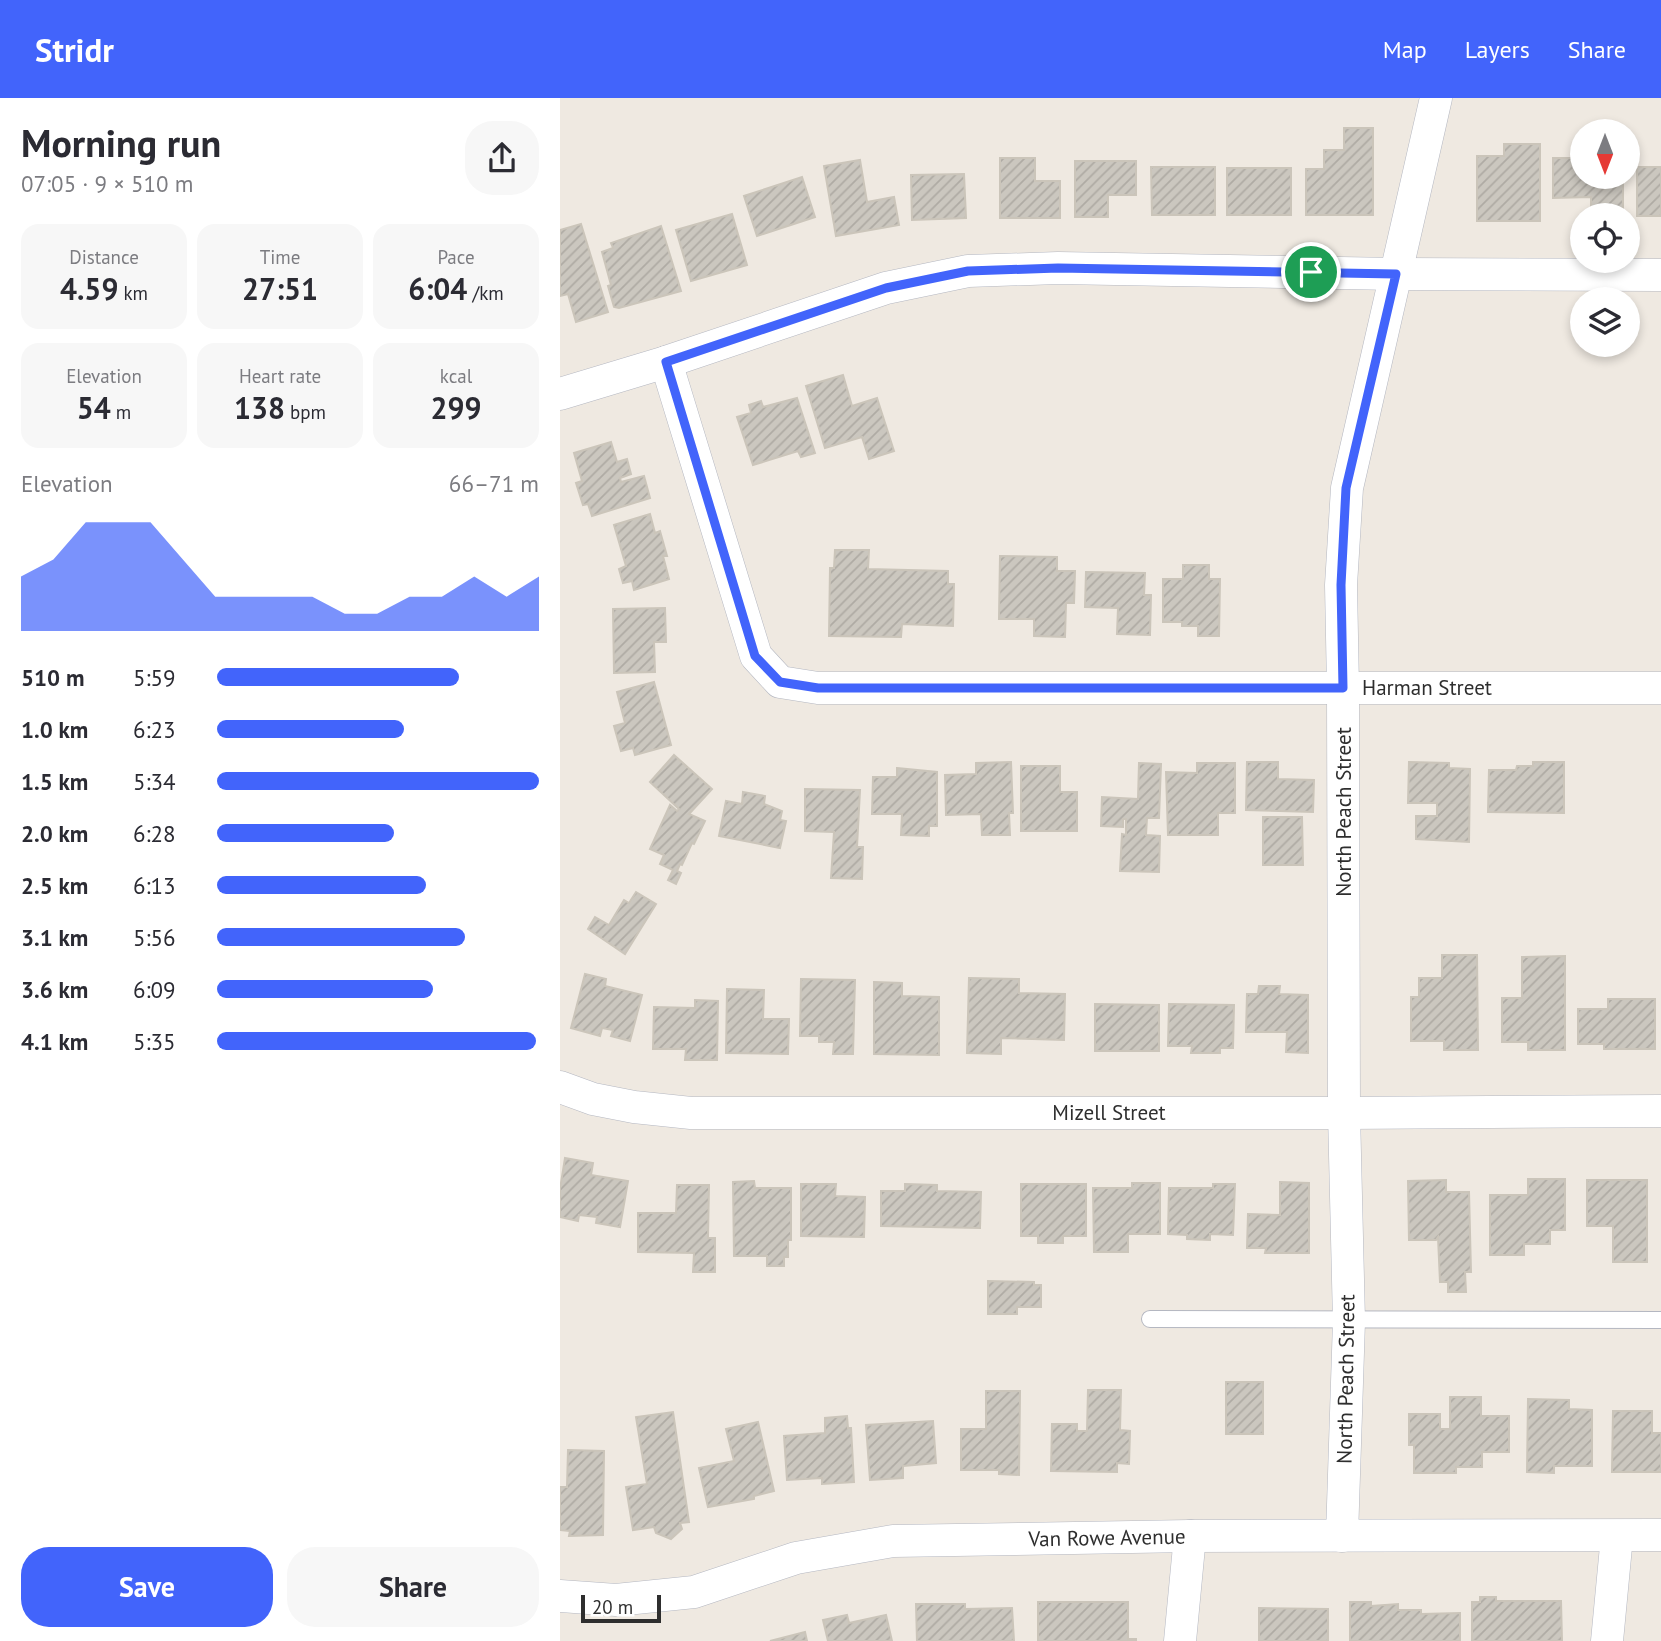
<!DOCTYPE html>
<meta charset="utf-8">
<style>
body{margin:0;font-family:"PT Sans",sans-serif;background:#f7f7f7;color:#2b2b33;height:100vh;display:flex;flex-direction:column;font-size:26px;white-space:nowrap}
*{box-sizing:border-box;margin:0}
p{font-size:23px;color:#7c7c81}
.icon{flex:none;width:38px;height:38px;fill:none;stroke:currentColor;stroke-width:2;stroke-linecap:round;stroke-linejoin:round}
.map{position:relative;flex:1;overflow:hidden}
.details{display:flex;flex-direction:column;background:#fff;width:560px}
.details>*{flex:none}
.needle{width:46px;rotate:180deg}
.tools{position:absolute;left:1010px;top:21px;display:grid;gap:14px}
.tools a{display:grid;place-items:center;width:70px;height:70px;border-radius:50%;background:#fff;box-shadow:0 4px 10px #0003;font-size:35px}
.scale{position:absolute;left:21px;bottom:18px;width:80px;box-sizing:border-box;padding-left:7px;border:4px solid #2e2e2e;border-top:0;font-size:19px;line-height:24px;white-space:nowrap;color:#2e2e2e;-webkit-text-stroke:5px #fff;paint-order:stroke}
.pin{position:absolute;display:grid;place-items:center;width:60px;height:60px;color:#fff;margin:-30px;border:4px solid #fff;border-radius:50%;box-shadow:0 2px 7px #0007}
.round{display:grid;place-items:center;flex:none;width:74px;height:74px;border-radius:28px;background:#f7f7f7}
.overview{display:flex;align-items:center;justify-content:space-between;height:119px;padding:0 21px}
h1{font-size:38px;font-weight:700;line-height:52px}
.metrics{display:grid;grid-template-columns:repeat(3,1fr);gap:10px;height:119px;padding:7px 21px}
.metrics div{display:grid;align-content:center;border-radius:18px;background:#f7f7f7;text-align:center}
.metrics b{font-size:30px;font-weight:700}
.metrics small{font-size:19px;font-weight:400}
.metrics p{font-size:19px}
.chart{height:196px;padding:14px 21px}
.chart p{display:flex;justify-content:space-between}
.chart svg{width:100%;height:126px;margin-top:7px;fill:#4264fb;opacity:.7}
.cta{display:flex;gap:14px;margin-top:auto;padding:14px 21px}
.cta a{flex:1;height:80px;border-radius:28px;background:#4264fb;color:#fff;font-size:28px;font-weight:700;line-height:80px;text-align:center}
.cta a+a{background:#f7f7f7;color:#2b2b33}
ul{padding:0 21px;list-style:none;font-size:23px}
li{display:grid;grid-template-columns:112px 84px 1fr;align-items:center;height:52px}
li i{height:18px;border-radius:9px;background:#4264fb}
header{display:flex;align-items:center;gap:42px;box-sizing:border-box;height:98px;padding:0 35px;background:#4264fb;color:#fff}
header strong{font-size:33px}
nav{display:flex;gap:38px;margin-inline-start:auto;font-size:24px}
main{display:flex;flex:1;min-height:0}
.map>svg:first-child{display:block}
.building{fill:url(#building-hatch);stroke:#cbc5ba;stroke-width:2}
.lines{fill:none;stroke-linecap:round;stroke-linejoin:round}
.lane-casing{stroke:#b4b7c1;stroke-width:18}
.street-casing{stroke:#b4b7c1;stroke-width:33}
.lane{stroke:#fff;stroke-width:16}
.street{stroke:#fff;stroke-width:32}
.route-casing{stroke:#fff;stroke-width:14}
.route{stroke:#4264fb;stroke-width:9}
.labels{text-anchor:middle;stroke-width:6;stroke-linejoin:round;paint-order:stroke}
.street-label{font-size:21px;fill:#2e2e2e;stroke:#fff}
</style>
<header>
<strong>Stridr</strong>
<nav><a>Map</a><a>Layers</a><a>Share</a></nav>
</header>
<main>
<section class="details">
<div class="overview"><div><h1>Morning run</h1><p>07:05 · 9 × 510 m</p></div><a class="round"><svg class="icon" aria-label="share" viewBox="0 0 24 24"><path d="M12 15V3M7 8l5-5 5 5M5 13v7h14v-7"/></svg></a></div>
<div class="metrics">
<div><p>Distance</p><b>4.59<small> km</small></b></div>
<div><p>Time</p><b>27:51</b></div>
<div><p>Pace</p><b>6:04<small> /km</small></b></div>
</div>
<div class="metrics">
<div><p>Elevation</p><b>54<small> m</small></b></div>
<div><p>Heart rate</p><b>138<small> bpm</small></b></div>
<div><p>kcal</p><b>299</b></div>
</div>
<div class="chart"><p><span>Elevation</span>66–71 m</p>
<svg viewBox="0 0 160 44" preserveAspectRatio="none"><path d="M0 44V25L10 19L20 6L30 6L40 6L50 19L60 32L70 32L80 32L90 32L100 38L110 38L120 32L130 32L140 25L150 32L160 25V44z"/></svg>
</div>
<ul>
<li><b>510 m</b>5:59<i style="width:75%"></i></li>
<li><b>1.0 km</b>6:23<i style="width:58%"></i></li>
<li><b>1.5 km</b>5:34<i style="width:100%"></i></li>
<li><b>2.0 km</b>6:28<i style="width:55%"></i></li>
<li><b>2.5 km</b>6:13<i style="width:65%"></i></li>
<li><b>3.1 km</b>5:56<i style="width:77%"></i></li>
<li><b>3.6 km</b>6:09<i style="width:67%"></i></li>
<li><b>4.1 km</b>5:35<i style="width:99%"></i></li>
</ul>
<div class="cta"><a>Save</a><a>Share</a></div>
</section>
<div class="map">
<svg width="1101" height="1543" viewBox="0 0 1101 1543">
<defs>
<pattern id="building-hatch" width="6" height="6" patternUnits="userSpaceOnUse" patternTransform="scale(1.75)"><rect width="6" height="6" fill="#cbc7bf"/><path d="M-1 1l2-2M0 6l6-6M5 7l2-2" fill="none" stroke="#afaba4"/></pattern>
</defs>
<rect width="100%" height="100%" fill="#efe9e1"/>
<g class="building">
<path d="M784,30H813V117H746V71H764V52H784Z"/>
<path d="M944,46H980V123H917V58H944Z"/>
<path d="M440,60H475V83H500V120H440Z"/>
<path d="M993,60H1022V79H1063V117H1031V99L993,100Z"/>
<path d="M300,62L307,104L334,99L339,127L276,138L264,68Z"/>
<path d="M515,63H576V97H548V119H515Z"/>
<path d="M591,69H655V117H592Z"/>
<rect x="1077" y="69" width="24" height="49"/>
<rect x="667" y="70" width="64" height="47"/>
<path d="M404,76L406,120L352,122L351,77Z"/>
<path d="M242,79L255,119L197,138L184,98Z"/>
<path d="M172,116L187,167L131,183L116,132Z"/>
<path d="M21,126L48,214L16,224L8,196L0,198V132Z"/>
<path d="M101,128L121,193L59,210L54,209L48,188L51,187L42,154L53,150L51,145Z"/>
<path d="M283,277L292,308L317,300L334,353L309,361L302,339L265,350L246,288Z"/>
<path d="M237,300L255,355L241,359L238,353L193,367L177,319L191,315L189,307L201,303L203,309Z"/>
<path d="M51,344L57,364L67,361L71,376L60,380L61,384L84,378L90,400L32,418L28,406L23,407L16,385L22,383L14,355Z"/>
<path d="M90,416L95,435L100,433L107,458H103L109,481L74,492L72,483L63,485L59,471L66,468L54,427Z"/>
<path d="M275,452H309L308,471L388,473V486H394L393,528L342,526L341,539L269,538L270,470H274Z"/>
<path d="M440,458L497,459V473H515L514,505H506L505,539L474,538V521H439Z"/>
<path d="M623,467H649V481H660L659,538H638V528H622V524H603V481H623Z"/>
<path d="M526,474L585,475L584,497H591L590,537L557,536L558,510L525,509Z"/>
<path d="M105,510L106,544H94L95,574L54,575L53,511Z"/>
<path d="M94,584L111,647L75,657L73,650L61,653L54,628L65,625L57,594Z"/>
<path d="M114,657L152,691L129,716L145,723L134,746L132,745L122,767L120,766L117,773L121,775L116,786L108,782L113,772L100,766L104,757L90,751L110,707L117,713L119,711L90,684Z"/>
<path d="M451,664L453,715H449L450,737H422L421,716L386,717L385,677L416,676V665Z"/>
<path d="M687,664H718V681L754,682L753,714L686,712Z"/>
<path d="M849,664L889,665V670L910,671L909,744L856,741V718H877V705H848Z"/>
<path d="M973,664H1004V715L928,714L929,672H956L957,668H973Z"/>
<path d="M579,665L601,666L599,720H587L586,737L600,738L599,774L560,773L562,736L566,737V721H563V729L541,728L542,699L578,701Z"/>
<path d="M637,665H675V715H658V737H608L606,674L637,675Z"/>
<path d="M461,668H500V694H517V733H461Z"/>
<path d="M337,670L377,674V728H369V738L341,737L342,716H312L313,679H337Z"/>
<path d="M245,691L300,692L297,749H303L302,781L271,780L274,734L245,733Z"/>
<path d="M183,694L205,698L204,706L222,713L220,722L226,723L220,750L159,738L166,703L182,706Z"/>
<path d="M703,719H742L743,767H703Z"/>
<path d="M76,794L96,806L65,856L28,831L35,819L49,827L64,802L69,805Z"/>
<path d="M882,857H917L918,952H884V943H851V899H859V880H882Z"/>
<path d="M1005,858V952H968V944H942V900H962V859Z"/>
<path d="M25,876L46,881L45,888L82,897L70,943L51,938L53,932L42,930L40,938L11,930Z"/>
<path d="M409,880L459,881V895L505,896L504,942L441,940V956L407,955Z"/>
<path d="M241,881L295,882L293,956H273L274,944H259V938H240Z"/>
<path d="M314,884L342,885V898L379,899V957L314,956Z"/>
<path d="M699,888H720L719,896L748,897V955L726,954L727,934H686L687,896H698Z"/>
<path d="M167,891L204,892L203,921H229L228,956L166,955Z"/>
<path d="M1048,901H1095V951H1044V946H1018V911H1048Z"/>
<path d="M135,902L158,903L157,962H125L126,951H93L94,909L135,910Z"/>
<path d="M535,906L599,907V953H535Z"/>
<path d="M609,906L674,907L673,950H660V955H631L632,948H608Z"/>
<path d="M5,1060L33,1065L31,1077L68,1083L60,1129L36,1125L37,1119L19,1117L18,1123L0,1119V1091Z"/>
<path d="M968,1081H1005V1132H990V1146H964V1157H930V1097H968Z"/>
<path d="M886,1082V1094H909L911,1174H905L906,1194H888V1184H880L878,1139L876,1142H849L848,1083Z"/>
<path d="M1027,1082H1087V1164H1053V1128H1027Z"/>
<path d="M194,1083L195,1090H231V1142H228V1159H224V1168H207V1158H174L173,1084Z"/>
<path d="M720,1084L749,1085V1155H705L706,1150H687L688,1116L720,1117Z"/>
<path d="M572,1085H600V1136H568V1154H534L533,1090H572Z"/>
<path d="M241,1086H276L275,1098L305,1099L304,1139L241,1138Z"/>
<path d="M345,1086L377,1087V1093L421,1094L420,1130L321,1128V1093H345Z"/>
<path d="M461,1086H526V1138H503V1145H478V1138H461Z"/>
<path d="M653,1086H675L673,1137L650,1136V1142L627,1141V1137L608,1136L609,1090H653Z"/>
<path d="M117,1087H149L148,1140H155V1174H133L134,1155L78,1154V1115H116Z"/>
<path d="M428,1183L474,1184V1187H481V1209H457V1216H428Z"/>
<rect x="666" y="1284" width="37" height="52"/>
<path d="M528,1292H561L560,1332L570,1333L569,1366L557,1365V1374L491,1373L492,1326H517V1333H527Z"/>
<path d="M426,1293H460L459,1377L439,1376V1372H401V1331H426Z"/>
<path d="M890,1299H921V1318H949V1354H922V1369H896V1375H854V1347H849V1316H880V1331H890Z"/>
<path d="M968,1301L1009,1302V1311L1032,1312V1368H994V1375L967,1374Z"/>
<path d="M1053,1313H1092V1335H1101V1374H1052Z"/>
<path d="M113,1314L129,1424L120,1425L122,1431L111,1441L96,1435L94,1429L73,1432L66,1389L87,1386L76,1319Z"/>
<path d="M287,1318L288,1330H291L294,1384L262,1386V1380L227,1382L224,1338L265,1335V1320Z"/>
<path d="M373,1323L376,1365L343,1368V1380L310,1382L306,1327Z"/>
<path d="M198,1324L214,1393L194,1398V1401L148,1409L139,1370L174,1363L166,1331Z"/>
<path d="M8,1352L44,1353L43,1437L9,1438L10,1433L0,1432V1389H7Z"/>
<path d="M920,1499H936V1503H1001L1002,1543H912V1504H920Z"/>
<path d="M478,1504H568V1541H576V1543H478Z"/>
<path d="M790,1504H811V1508L838,1506V1512H861V1516L900,1515V1543H790Z"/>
<path d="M356,1506H405V1511L452,1510L454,1543H357Z"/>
<path d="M699,1510L768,1511V1543H699Z"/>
<path d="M287,1517L289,1525L326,1517L332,1543H268L263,1522Z"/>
<path d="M245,1534L247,1543H210Z"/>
</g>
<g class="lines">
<g class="lane-casing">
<path id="lane" d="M590,1221L1101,1222"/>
</g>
<g class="street-casing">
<g id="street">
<path d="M106,264L196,558L220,584L258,590H1101"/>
<path d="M0,296L106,264L326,190L408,173L498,170L836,176L1101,177"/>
<path d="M0,989L33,1001L74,1009L131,1015H784L1101,1013"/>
<path d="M782,1438L789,1223L784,1015L783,590L781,487L787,390L876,0"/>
<path d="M0,1498L56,1502L134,1494L236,1460L333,1443L630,1438L1101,1437"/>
<path d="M620,1543L630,1438"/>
<path d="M1047,1543L1057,1438"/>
</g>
</g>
<use href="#lane" class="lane"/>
<use href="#street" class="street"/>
</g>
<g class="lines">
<g class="route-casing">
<path id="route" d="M498,170L836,176L786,390L781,487L783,590H258L220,584L195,558L106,264L326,190L408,173Z"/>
</g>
<use href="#route" class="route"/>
</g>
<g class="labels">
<g class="street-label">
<text x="867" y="597">Harman Street</text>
<text transform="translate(784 714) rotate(-90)" y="7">North Peach Street</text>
<text x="549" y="1022">Mizell Street</text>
<text transform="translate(786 1281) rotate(-89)" y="7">North Peach Street</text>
<text transform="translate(547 1440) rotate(-1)" y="7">Van Rowe Avenue</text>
</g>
</g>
</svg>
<div class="tools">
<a><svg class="needle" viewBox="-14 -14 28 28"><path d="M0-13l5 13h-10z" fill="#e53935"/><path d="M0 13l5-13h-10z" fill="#7c7c81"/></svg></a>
<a><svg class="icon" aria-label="locate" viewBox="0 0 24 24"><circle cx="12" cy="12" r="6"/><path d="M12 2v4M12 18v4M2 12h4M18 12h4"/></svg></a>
<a><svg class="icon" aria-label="layers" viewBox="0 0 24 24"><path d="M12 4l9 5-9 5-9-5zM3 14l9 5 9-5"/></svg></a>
</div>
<div class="scale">20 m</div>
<div class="pin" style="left:751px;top:174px;background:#1e9e55"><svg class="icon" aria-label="arrive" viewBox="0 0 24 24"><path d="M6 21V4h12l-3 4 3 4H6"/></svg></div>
</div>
</main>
